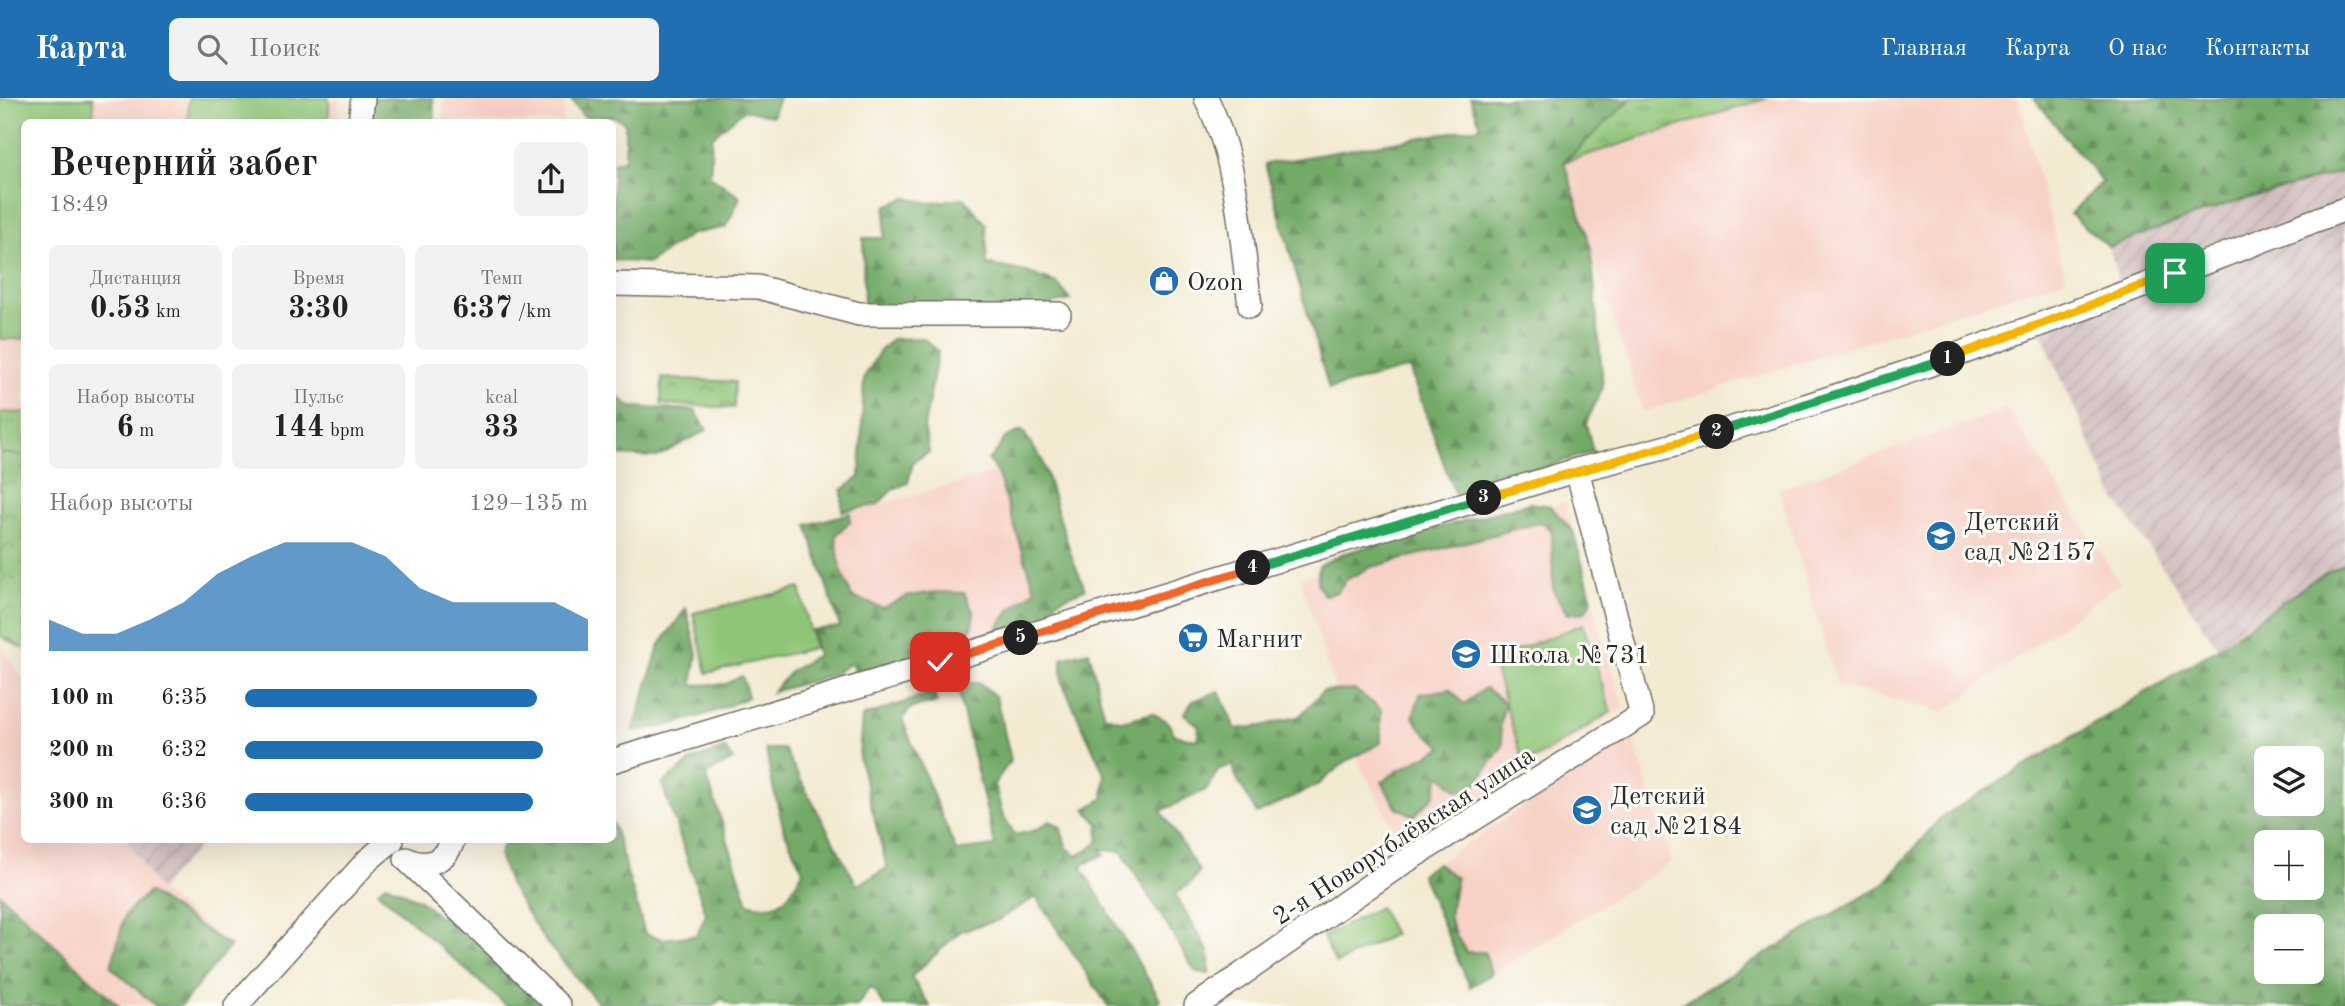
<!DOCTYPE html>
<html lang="ru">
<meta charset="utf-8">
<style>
body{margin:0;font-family:"Old Standard TT",serif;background:#f2f2f2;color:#222;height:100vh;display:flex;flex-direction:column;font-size:26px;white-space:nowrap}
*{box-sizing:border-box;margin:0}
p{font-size:23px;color:#767676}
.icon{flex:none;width:38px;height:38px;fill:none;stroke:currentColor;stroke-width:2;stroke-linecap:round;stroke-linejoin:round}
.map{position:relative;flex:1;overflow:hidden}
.panel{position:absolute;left:21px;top:21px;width:595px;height:724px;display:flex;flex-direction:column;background:#fff;border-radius:10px;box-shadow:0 7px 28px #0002}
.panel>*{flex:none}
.fabs{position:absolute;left:2254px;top:648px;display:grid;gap:14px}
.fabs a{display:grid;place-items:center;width:70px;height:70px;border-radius:10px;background:#fff;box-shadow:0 7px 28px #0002;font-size:35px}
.pin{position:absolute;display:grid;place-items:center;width:60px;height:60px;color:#fff;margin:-30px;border-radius:14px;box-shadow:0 4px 10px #0006}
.km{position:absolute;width:35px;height:35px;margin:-18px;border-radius:50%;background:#222;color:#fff;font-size:19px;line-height:35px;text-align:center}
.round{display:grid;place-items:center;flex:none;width:74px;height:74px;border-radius:10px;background:#f2f2f2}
.headline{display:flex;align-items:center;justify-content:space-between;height:119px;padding:0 28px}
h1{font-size:38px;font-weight:800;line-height:52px}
.figures{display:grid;grid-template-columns:repeat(3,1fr);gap:10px;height:119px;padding:7px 28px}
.figures div{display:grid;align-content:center;border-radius:10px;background:#f2f2f2;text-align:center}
.figures b{font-size:30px;font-weight:800}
.figures small{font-size:19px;font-weight:400}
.figures p{font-size:19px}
.chart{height:196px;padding:14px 28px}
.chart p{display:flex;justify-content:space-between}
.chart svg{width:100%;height:126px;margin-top:7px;fill:#1f6fb2;opacity:.7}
ul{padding:0 28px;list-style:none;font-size:23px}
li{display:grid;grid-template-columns:112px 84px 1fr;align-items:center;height:52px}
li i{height:18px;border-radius:9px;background:#1f6fb2}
header{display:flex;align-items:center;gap:42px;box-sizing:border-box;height:98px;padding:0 35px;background:#1f6fb2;color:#fff}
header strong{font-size:33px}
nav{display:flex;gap:38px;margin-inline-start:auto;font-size:24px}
.search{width:490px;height:63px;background:#f2f2f2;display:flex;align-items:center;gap:18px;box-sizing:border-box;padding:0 24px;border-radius:10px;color:#767676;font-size:26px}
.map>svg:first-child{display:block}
.built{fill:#f7d1c6}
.industrial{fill:url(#industrial-furrows)}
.grass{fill:url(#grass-tufts);stroke:#5d7852;stroke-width:2}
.forest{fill:url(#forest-firs);stroke:#4f6a4a;stroke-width:2;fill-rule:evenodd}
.park{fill:url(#park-crowns);stroke:#5d7852;stroke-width:2}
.pitch{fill:#8fc578;stroke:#5d7852;stroke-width:2}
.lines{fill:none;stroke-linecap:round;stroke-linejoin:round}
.minor-casing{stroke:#716e65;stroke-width:26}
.minor{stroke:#fff;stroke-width:23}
.split-1-casing{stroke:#fff;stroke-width:14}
.split-2-casing{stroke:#fff;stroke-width:14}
.split-3-casing{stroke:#fff;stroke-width:14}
.split-4-casing{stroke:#fff;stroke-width:14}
.split-5-casing{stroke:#fff;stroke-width:14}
.split-6-casing{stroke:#fff;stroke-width:14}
.split-1{stroke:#f5b400;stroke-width:9}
.split-2{stroke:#22a559;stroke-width:9}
.split-3{stroke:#f5b400;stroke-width:9}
.split-4{stroke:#22a559;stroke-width:9}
.split-5{stroke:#f0652b;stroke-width:9}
.split-6{stroke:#f0652b;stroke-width:9}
.labels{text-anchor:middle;stroke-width:6;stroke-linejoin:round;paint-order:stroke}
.poi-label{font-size:26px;fill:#2b2b2b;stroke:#fdfcf7;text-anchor:start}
.street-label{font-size:26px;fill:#2b2b2b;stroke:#fdfcf7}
</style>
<header>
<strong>Карта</strong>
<div class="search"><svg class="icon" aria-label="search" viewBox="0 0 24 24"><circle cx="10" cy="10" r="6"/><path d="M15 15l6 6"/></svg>Поиск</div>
<nav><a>Главная</a><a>Карта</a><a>О нас</a><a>Контакты</a></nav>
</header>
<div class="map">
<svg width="2345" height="908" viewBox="0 0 2345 908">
<defs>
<pattern id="industrial-furrows" width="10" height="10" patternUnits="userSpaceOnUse" patternTransform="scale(1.75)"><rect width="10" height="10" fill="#d2bfbf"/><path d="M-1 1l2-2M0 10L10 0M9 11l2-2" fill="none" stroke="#b4a4a4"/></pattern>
<pattern id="grass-tufts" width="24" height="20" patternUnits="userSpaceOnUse" patternTransform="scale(1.75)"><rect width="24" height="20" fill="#8fc578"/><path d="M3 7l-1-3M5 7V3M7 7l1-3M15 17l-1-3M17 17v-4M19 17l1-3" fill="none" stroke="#75a063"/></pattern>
<pattern id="forest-firs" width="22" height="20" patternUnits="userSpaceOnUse" patternTransform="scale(1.75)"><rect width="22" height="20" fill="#73aa68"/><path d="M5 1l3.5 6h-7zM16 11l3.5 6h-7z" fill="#5f8b56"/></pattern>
<pattern id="park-crowns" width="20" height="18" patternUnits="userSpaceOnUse" patternTransform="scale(1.75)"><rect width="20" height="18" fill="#8fc578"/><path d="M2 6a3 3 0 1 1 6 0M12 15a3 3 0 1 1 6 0" fill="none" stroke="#75a063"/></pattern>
</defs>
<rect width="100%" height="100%" fill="#fdfcf7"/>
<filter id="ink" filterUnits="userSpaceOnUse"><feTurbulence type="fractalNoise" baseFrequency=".0143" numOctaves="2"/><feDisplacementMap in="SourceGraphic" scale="14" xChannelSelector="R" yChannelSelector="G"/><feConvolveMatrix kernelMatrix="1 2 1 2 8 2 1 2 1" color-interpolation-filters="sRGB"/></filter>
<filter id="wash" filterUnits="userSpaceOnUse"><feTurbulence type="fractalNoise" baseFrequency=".00686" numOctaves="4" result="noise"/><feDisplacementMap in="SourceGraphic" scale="28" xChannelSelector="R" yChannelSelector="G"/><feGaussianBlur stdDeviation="1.57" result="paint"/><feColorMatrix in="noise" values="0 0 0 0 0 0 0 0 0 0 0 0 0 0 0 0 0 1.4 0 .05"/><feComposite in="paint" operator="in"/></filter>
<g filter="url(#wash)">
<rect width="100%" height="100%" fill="#f3ead2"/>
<g class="built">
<path d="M0,0H339V24H24V315L0,314Z"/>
<path d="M445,0H564L563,24H443Z"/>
<path d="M1768,0H2018L2066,181L1643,314L1564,64Z"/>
<path d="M2007,311L2120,485L1943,614L1837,587L1779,391Z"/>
<path d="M997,374L1044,519L855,576L807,427Z"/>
<path d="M1565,404L1623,610L1405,750L1360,668L1300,480Z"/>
<path d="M0,545L24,583V742H127L159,792L230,848L181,908H27L0,886Z"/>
<path d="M1632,637L1672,764L1470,889L1421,776Z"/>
</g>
<g class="industrial">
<path d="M2345,73V465L2313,482L2218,550L2113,397L2030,210L2118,181L2109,149L2218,109Z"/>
<path d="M127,742H204L159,792Z"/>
</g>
<g class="grass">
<path d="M1632,0H1768L1564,64Z"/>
<path d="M0,314L24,315V358L0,355Z"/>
</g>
<g class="forest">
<path d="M373,0H433L435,24H368Z"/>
<path d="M578,0H779L772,18L744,12L712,39L710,78L740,99L726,129L691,136L649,165L613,162V65L625,61V25L613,18L584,19L571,2Z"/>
<path d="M1470,0H1632L1564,64L1591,150L1603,289L1586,325L1593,354L1455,396L1409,270L1329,291L1265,66L1481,29Z"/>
<path d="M2034,0H2345V73L2218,109L2109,149L2070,116L2102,84Z"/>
<path d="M906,100L931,105L964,100L986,126L987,166L1026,174L1057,185L1071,202L1031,210L864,209L863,140H884L886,108Z"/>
<path d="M923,240L938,253L924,329L929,354L913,364L908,385L893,391L877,407L842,413V392L860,379L864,280L879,254L892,241Z"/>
<path d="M613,295L631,309L695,312L707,332L657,359L613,357Z"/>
<path d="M1022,332L1042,362L1071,457L1085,491L1058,502L1044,519L995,534L1009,513L1035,492L997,374L988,362L997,353L1005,340Z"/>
<path d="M1530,405L1550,408L1573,433L1592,501L1585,514L1567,516L1553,492L1552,433L1542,424L1368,470L1346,482L1337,494L1324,497L1317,485L1319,468L1341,456Z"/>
<path d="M850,415V424L836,437L840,469L852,499L883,510L908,498L936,494L964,495L974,515L972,530L956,546L855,576L851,565L832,577L772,594L791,573L817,557L812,532L840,529L807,427Z"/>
<path d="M2345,465V908H1677L1884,786L1940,720L2218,550L2313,482ZM2266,660H2312V705H2266ZM2266,744H2312V789H2266ZM2266,828H2312V873H2266Z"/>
<path d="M686,510L697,555L692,587L726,586L742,578L748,599C715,615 669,630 633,633L659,548Z"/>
<path d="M1089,553L1104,617L1122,623L1152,615L1167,623L1175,637L1197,642L1199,628L1184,616L1193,603L1219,593L1235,631L1262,628L1300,618L1323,593L1355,592L1381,611V645L1345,664L1319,686L1257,716L1236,679L1233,667L1219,671L1206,692L1161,713L1199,773L1191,785L1175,796L1209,854V876L1195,873L1121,753L1100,751L1104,756L1081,768L1160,901L1157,908H1108L1036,799L998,822L961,833L911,879L930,908H884L871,888L857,908H733L722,901L712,908H601L544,842L509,786L499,757L505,742H612L613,725L645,836L663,841L697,837L706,816L662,686L693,662L725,650L733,662L706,676L748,805C782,815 788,799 803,773L784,732L772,685L766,651H784L857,787L887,770L859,660L862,619L934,594L937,605L911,610L902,621L956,753L995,748L961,606L958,585H980L996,599L1011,662L994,686L1003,718L1015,737L1036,732L1050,723L1060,729L1067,750L1077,758L1090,751L1098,744L1099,726L1085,711L1103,701L1105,677L1062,584V560Z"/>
<path d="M1485,590L1505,605L1500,628L1503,647L1476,687L1459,693L1440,677L1434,698L1414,718L1396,709L1382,684L1397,673L1443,649L1422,632L1413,619L1420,596L1450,591L1464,606Z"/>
<path d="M1437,765L1456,780C1455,792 1452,802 1450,813C1447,827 1460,842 1466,854H1485L1491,876L1470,889L1421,776Z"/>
<path d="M386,786L420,802L439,819L453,815L552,908H507L378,794Z"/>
<path d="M148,794L230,848L181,908H156L111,869L125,817Z"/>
<path d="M0,796L119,908H0Z"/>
</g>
<g class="park">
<path d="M662,280L735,284L734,310L661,306Z"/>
<path d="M0,355L24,358V551L0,538Z"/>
</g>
<g class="pitch">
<path d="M0,0H93L94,24H24V241H0Z"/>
<path d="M189,0H329V24H188Z"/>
<path d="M800,490L814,550L707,575L693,515Z"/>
<path d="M1583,526L1611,614L1524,667L1492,562Z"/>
<path d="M1379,809L1394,836L1336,866L1323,839Z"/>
</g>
</g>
<g filter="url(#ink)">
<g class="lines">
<g class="minor-casing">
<g id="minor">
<path d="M1206,0C1238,64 1241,138 1250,208"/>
<path d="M360,24L363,0"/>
<path d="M612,186L758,189L859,216H1059"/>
<path d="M612,663L1577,372C1841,309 2092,207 2345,111"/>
<path d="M406,761C425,771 446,764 453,742"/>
<path d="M408,763L559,908"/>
<path d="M236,908L368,762L392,742"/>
<path d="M1196,908L1398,768L1642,617L1577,372"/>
</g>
</g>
<use href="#minor" class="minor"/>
</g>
</g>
<g class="lines" filter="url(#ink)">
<g class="split-1-casing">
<path id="split-1" d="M1948,261L2175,175"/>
</g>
<g class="split-2-casing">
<path id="split-2" d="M1717,334L1948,261"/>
</g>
<g class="split-3-casing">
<path id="split-3" d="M1484,400L1717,334"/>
</g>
<g class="split-4-casing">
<path id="split-4" d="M1253,470L1484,400"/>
</g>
<g class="split-5-casing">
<path id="split-5" d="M1021,540L1253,470"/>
</g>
<g class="split-6-casing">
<path id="split-6" d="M940,564L1021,540"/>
</g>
<use href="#split-1" class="split-1"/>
<use href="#split-2" class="split-2"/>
<use href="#split-3" class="split-3"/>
<use href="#split-4" class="split-4"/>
<use href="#split-5" class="split-5"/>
<use href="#split-6" class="split-6"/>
</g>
<defs>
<g id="shop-disc" transform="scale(1.575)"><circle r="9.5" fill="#1f6fb2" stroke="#fdfcf7"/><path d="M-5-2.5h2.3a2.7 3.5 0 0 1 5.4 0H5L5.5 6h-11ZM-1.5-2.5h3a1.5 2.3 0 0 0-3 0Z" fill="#fff"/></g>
<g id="school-disc" transform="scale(1.575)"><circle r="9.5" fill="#1f6fb2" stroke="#fdfcf7"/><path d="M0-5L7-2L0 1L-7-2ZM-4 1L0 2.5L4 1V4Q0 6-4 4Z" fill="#fff"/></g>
<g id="supermarket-disc" transform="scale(1.575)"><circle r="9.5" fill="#1f6fb2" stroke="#fdfcf7"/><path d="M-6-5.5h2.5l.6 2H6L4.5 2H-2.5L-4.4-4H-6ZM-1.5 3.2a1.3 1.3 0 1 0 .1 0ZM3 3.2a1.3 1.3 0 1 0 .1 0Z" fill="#fff"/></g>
</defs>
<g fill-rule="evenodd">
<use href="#shop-disc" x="1164" y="183"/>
<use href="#school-disc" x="1941" y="438"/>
<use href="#supermarket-disc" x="1193" y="540"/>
<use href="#school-disc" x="1466" y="556"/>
<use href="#school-disc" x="1587" y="712"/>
</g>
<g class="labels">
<g class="poi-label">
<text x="1187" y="192">Ozon</text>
<text x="1964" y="432">Детский<tspan x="1964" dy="30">сад №2157</tspan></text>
<text x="1216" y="549">Магнит</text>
<text x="1489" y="565">Школа №731</text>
<text x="1610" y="706">Детский<tspan x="1610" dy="30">сад №2184</tspan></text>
</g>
<g class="street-label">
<text transform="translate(1403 737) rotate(-33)" y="9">2-я Новорублёвская улица</text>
</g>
</g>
</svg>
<div class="fabs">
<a><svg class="icon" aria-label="layers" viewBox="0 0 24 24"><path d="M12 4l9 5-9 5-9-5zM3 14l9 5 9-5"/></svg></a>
<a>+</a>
<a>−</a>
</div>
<div class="pin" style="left:2175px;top:175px;background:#1e9e55"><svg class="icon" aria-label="arrive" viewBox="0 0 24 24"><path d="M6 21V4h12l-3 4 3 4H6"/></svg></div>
<div class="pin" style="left:940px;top:564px;background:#d93025"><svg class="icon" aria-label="check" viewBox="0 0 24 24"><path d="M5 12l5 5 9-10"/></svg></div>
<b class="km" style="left:1948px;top:261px">1</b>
<b class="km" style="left:1717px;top:334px">2</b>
<b class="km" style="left:1484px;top:400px">3</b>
<b class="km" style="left:1253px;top:470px">4</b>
<b class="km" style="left:1021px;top:540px">5</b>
<section class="panel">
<div class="headline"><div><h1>Вечерний забег</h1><p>18:49</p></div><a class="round"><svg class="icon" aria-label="share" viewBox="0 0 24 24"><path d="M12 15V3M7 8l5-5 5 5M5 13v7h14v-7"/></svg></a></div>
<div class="figures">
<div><p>Дистанция</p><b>0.53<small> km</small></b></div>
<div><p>Время</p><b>3:30</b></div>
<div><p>Темп</p><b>6:37<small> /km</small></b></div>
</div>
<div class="figures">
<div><p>Набор высоты</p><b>6<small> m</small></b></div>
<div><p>Пульс</p><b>144<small> bpm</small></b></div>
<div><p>kcal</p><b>33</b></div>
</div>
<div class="chart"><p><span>Набор высоты</span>129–135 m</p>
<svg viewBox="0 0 160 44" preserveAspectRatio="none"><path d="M0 44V33L10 38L20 38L30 33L40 27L50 17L60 11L70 6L80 6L90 6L100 11L110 22L120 27L130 27L140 27L150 27L160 33V44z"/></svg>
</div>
<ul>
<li><b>100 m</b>6:35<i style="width:85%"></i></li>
<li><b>200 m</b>6:32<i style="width:87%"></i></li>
<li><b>300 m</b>6:36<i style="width:84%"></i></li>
</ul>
</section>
</div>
